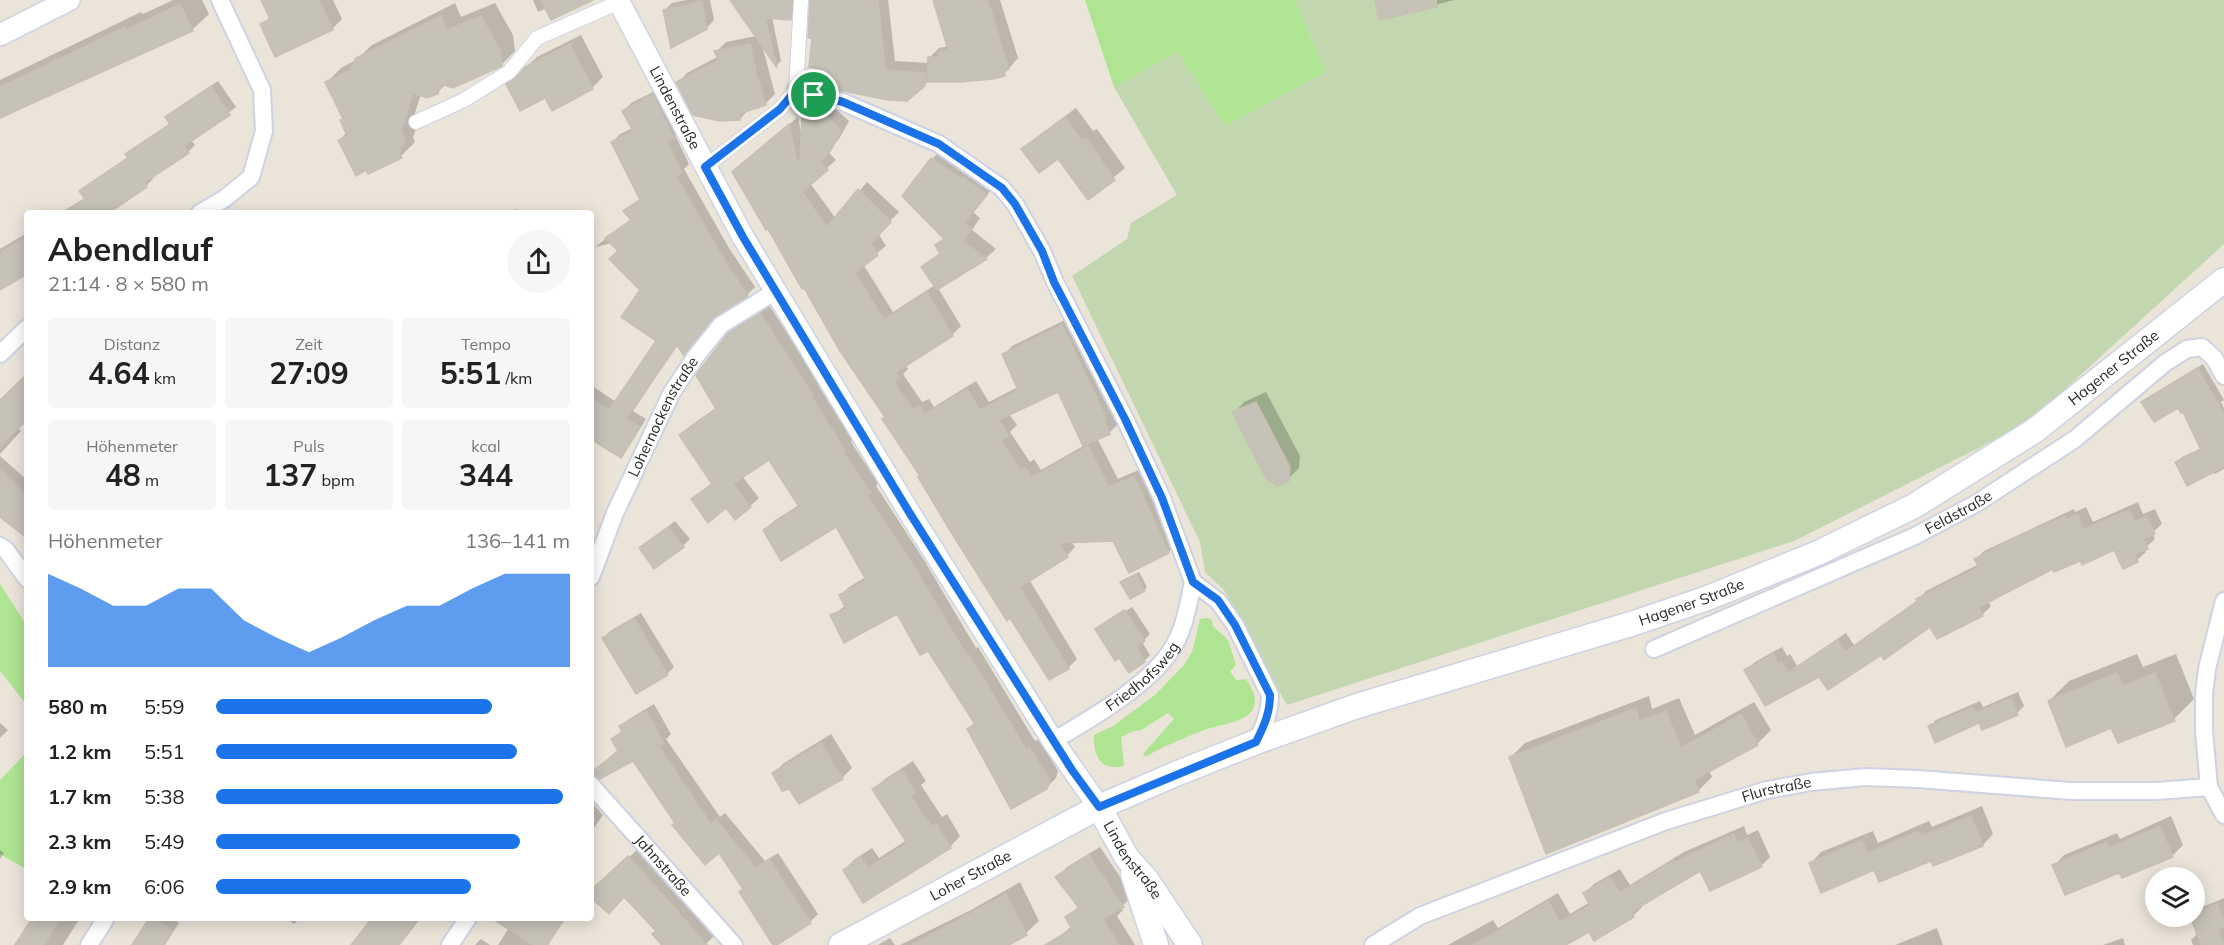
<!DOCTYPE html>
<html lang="de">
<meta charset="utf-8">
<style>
body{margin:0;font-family:Mulish,sans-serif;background:#f6f6f6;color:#222;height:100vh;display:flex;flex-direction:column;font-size:22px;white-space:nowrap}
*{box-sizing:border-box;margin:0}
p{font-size:20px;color:#767676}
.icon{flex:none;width:33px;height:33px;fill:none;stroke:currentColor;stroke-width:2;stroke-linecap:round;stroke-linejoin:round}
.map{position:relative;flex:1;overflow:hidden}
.drawer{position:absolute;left:24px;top:210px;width:570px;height:711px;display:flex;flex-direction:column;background:#fff;border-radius:6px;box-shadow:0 3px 15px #0003}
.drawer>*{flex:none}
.controls{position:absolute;left:2145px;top:867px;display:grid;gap:12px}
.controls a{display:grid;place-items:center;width:60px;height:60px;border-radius:50%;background:#fff;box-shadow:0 3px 15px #0003;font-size:30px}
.pin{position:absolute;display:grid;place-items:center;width:51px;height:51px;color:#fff;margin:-26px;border:3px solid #fff;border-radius:50%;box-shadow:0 2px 6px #0007}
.round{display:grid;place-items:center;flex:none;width:63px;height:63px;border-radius:32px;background:#f6f6f6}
.summary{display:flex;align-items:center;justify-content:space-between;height:102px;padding:0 24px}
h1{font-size:33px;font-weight:700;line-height:45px}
.stats{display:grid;grid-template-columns:repeat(3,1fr);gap:9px;height:102px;padding:6px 24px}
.stats div{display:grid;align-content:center;border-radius:6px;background:#f6f6f6;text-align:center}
.stats b{font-size:30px;font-weight:700}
.stats small{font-size:16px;font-weight:400}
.stats p{font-size:16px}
.chart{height:168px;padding:12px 24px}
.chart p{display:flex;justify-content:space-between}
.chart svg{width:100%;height:108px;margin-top:6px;fill:#1a73e8;opacity:.7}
ul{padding:0 24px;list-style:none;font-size:20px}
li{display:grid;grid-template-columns:96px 72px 1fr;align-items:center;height:45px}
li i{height:15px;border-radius:8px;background:#1a73e8}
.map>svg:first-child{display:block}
.green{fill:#afe493}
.cemetery{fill:#c2d6b0}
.shadow{fill:#0003;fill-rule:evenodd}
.building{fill:#c6c2b8;stroke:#c7c0b3;stroke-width:1.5}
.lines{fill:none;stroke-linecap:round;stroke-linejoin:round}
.pedestrian-casing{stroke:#ced2e2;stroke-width:16}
.minor-casing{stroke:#ced2e2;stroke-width:20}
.tertiary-casing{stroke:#ced2e2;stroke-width:24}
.secondary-casing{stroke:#ced2e2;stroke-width:27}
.pedestrian{stroke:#fff;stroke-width:14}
.minor{stroke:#fff;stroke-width:16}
.tertiary{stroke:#fff;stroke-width:21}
.secondary{stroke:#fff;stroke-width:24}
.route-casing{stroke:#fff;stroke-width:12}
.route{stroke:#1a73e8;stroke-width:8}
.labels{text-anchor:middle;stroke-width:4.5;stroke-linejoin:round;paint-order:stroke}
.street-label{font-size:15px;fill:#282828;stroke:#fff}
</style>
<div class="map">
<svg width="2224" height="945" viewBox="0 0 2224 945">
<rect width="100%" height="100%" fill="#ebe4d9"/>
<g class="green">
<path d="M1085,0H1295L1326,72L1225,127L1178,52L1114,87Z"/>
<path d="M0,584L27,626V705L0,671Z"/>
<path d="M1207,618L1212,620L1213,626L1228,640L1236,665L1230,671L1236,680L1246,679C1252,688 1260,702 1251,712C1242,723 1217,725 1204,730C1184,738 1164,746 1145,757L1143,754L1174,719L1168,713L1141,730L1134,731L1121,737L1124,766C1100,772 1093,755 1094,735L1113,726L1155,695L1184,665L1192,652L1200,619Z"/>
<path d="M27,752V867L26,869L0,854V780Z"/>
</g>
<path class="cemetery" d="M1295,0H2224V244L2028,423L1794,541L1287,705L1224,590L1205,572L1200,542L1072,276L1127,239L1131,223L1177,195L1114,87L1178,52L1225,126L1326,72Z"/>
<g class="shadow">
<path d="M173,0H202L209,14L192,30L139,53L0,118V80L141,12L143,14Z"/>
<path d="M263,0H333L342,19L332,29L262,25L271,16Z"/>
<path d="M533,0H590L547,8L538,12Z"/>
<path d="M686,0H710L714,20L707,28L665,10L672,3Z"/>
<path d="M731,0H798L797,12L790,18L772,17L781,61L776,66L762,45L775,94L765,104L749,109L740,119L678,83L687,73L719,56L716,52L726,42L756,36Z"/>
<path d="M814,0H888L895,61L929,63L930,57L939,48L948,46L935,0H1000L1018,58L1004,74L928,80L924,85L839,80L816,66Z"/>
<path d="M1377,0H1454L1380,19Z"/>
<path d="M455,3L461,17L495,3L513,35L515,51L501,65L446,84L438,92L421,94L414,116L418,124L413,137L415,142L401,156L340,140L347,132L344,118L327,82L341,68L356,60L372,45Z"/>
<path d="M581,35L603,77L592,88L546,96L508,84L537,57Z"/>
<path d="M218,81L236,107L191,140L195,145L188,152L151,177L153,179L146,186L106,213H60L85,198L81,191L88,184L128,157L127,154L134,148L171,123L167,117L174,111Z"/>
<path d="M661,88L680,129L675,135L689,164L684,169L729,248L755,287L747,295L716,315L691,346L678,344L633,411L646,419L628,448L621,456L591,438V385L616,402L658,341L642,290L620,250L612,243L595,247L632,219L625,211L641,198L613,142L620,134L633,128L624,111L631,103Z"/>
<path d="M823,97L849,121L839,139L828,152L836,160L810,183L836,219L867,182L899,212L878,233L886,246L863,264L893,312L935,285L923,267L941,252L937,245L945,237L932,159L942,149L996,184L973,212L980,218L972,230L996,249L986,258L938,288L961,326L952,335L905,364L908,369L903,374L922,402L929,399L934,407L976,381L989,402L1018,387L1004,355L1012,346L1071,317L1118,424L1109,433L1097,438L1118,479L1143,468L1177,543L1169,552L1114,539L1071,541L1075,547L1067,556L1029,579L1077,659L1068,668L922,476L742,164L798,117L801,133L803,115ZM1059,390L1085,445L1041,470L1034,459L1030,462L1010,432L1017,425L1009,414Z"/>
<path d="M1076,108L1093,131L1097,129L1125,168L1089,198L1058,157L1023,149L1034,139Z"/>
<path d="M518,209L519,213H501Z"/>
<path d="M27,233V272L0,288V249Z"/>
<path d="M769,305L820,385L819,387L853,440L851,442L878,483L876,486L924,560L976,648L978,647L1035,741L1039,739L1058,771L1056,778L1046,788L969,729L975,722L928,649L897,612L832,616L846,605L841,595L849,587L866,577L837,525L765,530L774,521L799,505L769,458L742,476L759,498L750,506H727L693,500L713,482L681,435L690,426L717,407L729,334L739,324Z"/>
<path d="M2203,364L2224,400L2221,402L2224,408V469L2215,474L2213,471L2177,462L2182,457L2202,448L2184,409L2178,406L2143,402Z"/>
<path d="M27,376V418L17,427L21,431L0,454V402Z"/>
<path d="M1266,392L1300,456L1299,468L1288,479L1234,413L1244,402Z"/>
<path d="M0,456L27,480V536L0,515Z"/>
<path d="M2138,502L2143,514L2155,509L2162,524L2152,533L2155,539L2144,549L2146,552L2137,560L2123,567L2115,548L2053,567L1988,601L1991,606L1982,615L1931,625L1881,653L1820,675L1765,704L1746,670L1755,662L1782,647L1787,656L1790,654L1797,666L1846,633L1854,645L1918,600L1926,591L1979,564L1976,559L1984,551L2074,509L2075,512L2086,507L2093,522Z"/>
<path d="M675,521L690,539L683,546L641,548Z"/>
<path d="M1139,572L1147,587L1144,590L1122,582Z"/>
<path d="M1131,605L1150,634L1142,642L1150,655L1144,661L1097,629L1101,624V626L1132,607Z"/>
<path d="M641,613L674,667L667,674L637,692L604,638L610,631Z"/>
<path d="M2137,654L2143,667L2176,654L2194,699L2174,719L2112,726L2049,701L2069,681Z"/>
<path d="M2018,692L2024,706L2017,713L1983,728L1980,721L1929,727L1936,720L1980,701L1983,707Z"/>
<path d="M1649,696L1652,709L1679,698L1695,735L1754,702L1771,730L1757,744L1709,771L1712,777L1698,791L1511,757L1525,743Z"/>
<path d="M654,704L671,734L666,739L720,817L725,813L765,861L778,853L818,914L810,922L744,888L719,850L676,822L633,759L619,751L613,739L623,730L621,727L629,719Z"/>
<path d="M0,723L8,730L0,738Z"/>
<path d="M831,734L852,768L842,778L790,787L774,773L784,763Z"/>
<path d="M913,761L926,781L921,785L942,817L947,814L960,836L950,847L863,901L844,870L855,859L872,848L879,858L907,840L874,789L885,779Z"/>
<path d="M591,802L603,815L591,832Z"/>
<path d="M1982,806L1993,834L1983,845L1875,868L1811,863L1821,852L1873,831L1878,843L1929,821L1932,827Z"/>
<path d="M2171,816L2183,845L2172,856L2120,871L2054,866L2064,855L2117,833L2120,839Z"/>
<path d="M1744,826L1747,835L1758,830L1770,857L1761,866L1701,869L1641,904L1642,907L1633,916L1595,938L1589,930L1563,945H1448L1493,920L1498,928L1558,893L1570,914L1590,902L1585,893L1594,884L1620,869L1630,885L1684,852Z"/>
<path d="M1100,847L1133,896L1121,907L1123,910L1117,916L1135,945H1058L1055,940L1072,926L1067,917L1079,906L1057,877L1067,867Z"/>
<path d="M0,850L4,853L0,859Z"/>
<path d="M637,850L714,936L705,945H660L662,943L658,930L624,895L591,896V891Z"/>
<path d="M1020,882L1039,921L1026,933L1005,945H900L971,910Z"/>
<path d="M2224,898V945H2193L2191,940L2198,933L2194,912L2198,909Z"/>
<path d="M33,918H80L63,945H14Z"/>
<path d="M151,918H172L179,923L165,945H134Z"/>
<path d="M286,918H300L294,924Z"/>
<path d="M515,918H565L548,945H498Z"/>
<path d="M1937,928L1943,945H1895Z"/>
<path d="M890,938L895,945H878Z"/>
<path d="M2123,938L2125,945H2103Z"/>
<path d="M481,939L490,945H475Z"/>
</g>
<g class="building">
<path d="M261,0H319L333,30L275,57L260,24L270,19Z"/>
<path d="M541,0H593L551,20Z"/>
<path d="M730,0H792L791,20L765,18L777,68Z"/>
<path d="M810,0H878L885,70L925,73V86L907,101L888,100L829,88L834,83L824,86L813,84L815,68L809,67L812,38H808Z"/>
<path d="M933,0H988L1009,69L1004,71L1005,76L993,79L959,82H927L928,57H939V52L948,50Z"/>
<path d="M1375,0H1436L1437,7L1379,20Z"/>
<path d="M702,1L707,29L671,48L663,10Z"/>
<path d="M180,4L193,31L0,118V87L125,27L126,30Z"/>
<path d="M441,16L447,30L481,16L500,50L502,66L453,88L441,84L438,94L427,98L413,93L401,131L405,139L399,152L402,158L368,174L366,170L356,176L338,140L347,136L340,120L343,119L325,82L350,70L356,58Z"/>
<path d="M570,44L593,89L552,111L545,98L520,111L506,84L516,78L525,67Z"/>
<path d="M750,44L756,72L766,105L739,114L740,120L720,121L693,115L676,82L719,60L714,51Z"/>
<path d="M211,86L230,115L184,146L189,153L144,183L147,187L109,213H63L85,199L79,191L128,158L125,154L170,124L165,117Z"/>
<path d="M653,94L674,138L667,141L682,173L676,176L722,256L748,296L713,318L684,356L677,345L626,419L640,427L621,458L591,439V398L609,410L656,341L621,317L640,290L609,259L618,251L605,238L631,220L623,211L640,200L611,142L633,131L622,111Z"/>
<path d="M813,105L817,106L841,131L831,150L820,162L828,170L802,192L827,227L858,189L891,222L871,243L878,255L855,273L884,320L927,292L953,336L896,372L900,379L894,382L913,410L920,406L925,414L967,389L980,410L1018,390L1002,354L1062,325L1106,417L1104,419L1110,434L1083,446L1058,392L999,420L1009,435L1001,441L1021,470L1025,467L1032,477L1088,446L1109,487L1134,476L1169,553L1129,573L1113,541L1059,543L1068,557L1020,587L1069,669L1049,680L1010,618L1007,621L949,529L918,477L920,476L882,419L885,417L840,351L804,288L802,289L768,229L766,230L732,172L789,124L797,160H800L802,114Z"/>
<path d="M1065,118L1082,140L1086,138L1115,180L1088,200L1058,159L1039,173L1021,149Z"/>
<path d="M931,158L962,179L963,177L987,195L964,223L972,229L963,241L987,259L937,290L921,267L940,254L935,245L944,239L902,196Z"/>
<path d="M27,236V274L0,290V252Z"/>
<path d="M760,313L813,395L811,396L845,450L843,451L871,493L867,495L915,568L967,656L969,655L1026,749L1029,747L1050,780L1047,789L1011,809L967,729L975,724L928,651L920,655L897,614L844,643L830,615L846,609L839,595L866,580L836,527L781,561L763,530L799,507L769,460L733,484L751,507L735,520L726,508L708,523L691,499L712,484L679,435L716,409L696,375L728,333Z"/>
<path d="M2197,368L2224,413V467L2187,486L2175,462L2201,450L2183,412L2181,413L2178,408L2154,422L2141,402Z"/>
<path d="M27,374V420L0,446V400Z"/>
<path d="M1256,402L1290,467L1289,481L1277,486L1266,478L1232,412Z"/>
<path d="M0,470L27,495V538L0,517Z"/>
<path d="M2129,510L2135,522L2147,516L2155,534L2143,539L2148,549L2135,554L2138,562L2123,569L2114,550L2082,565L2080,561L2054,572L2053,569L1979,607L1983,616L1937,639L1930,627L1884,660L1881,655L1828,690L1819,677L1765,706L1744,670L1773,654L1778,663L1782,662L1788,673L1837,640L1845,652L1917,602L1916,599L1979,567L1974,559L2012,539L2065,516L2067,519L2078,514L2084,529Z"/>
<path d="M668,527L684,547L654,569L639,548Z"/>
<path d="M1136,574L1145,591L1130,599L1120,582Z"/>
<path d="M1124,610L1145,641L1136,647L1145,662L1129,673L1119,658L1115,661L1095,629Z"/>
<path d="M634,618L668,675L636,694L602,638Z"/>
<path d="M2117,673L2123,686L2155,673L2175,721L2118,743L2111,728L2066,747L2048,701Z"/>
<path d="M2011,698L2018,715L1982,730L1979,723L1935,743L1928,726L1973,707L1976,713Z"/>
<path d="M1636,708L1639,721L1666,711L1681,748L1741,714L1758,745L1694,780L1699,792L1546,854L1509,757Z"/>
<path d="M646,711L664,743L659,746L711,824L716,820L756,868L769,859L811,923L777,945H773L739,892L743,889L719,853L705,865L672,825L675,823L633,761L600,779L592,775L591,773L618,751L611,739L622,732L619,726Z"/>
<path d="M821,743L843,779L799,804L789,789L782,791L772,773Z"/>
<path d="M902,770L916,793L911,796L931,826L936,824L951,848L863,903L843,870L861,857L868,868L907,843L872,789Z"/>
<path d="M1971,816L1983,846L1933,866L1931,861L1879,882L1874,870L1821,893L1809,863L1862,840L1867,853L1919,831L1921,836Z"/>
<path d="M2160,826L2173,857L2122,878L2119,873L2065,895L2052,865L2107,842L2109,848Z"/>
<path d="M1734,834L1738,843L1748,838L1762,867L1710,891L1700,871L1631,912L1634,917L1594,941L1589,932L1566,945H1473L1548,901L1560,922L1590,905L1583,893L1610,877L1620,893L1674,860L1675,862Z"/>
<path d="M1089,855L1124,907L1103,919L1119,945H1045L1072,929L1065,917L1079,908L1055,877Z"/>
<path d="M628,856L675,908L707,945H662L652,934L656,931L624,897L609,914L591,898V890Z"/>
<path d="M1006,894L1027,935L1009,945H911Z"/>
<path d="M2217,904L2224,921V926L2218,929L2224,945H2201L2190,916H2194V913Z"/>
<path d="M32,918H61L44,945H15Z"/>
<path d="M149,918H154L173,930L164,945H132Z"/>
<path d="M372,918H420L399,945H351Z"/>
<path d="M491,918H565L547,945H533Z"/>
</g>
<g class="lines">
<g class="pedestrian-casing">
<g id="pedestrian">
<path d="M416,122L464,100L509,72L537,38L619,2"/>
<path d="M705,167L780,109L796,90L801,0"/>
</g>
</g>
<g class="minor-casing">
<g id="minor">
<path d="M796,90L843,102L939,144L1002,188L1015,204L1042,251L1055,282L1125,419L1162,498L1193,582L1218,601L1235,625L1270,695C1270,713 1264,726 1256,742"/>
<path d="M200,213L224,199L251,177L264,131L262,90L220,0"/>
<path d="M0,354L27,328"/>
<path d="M0,546L6,550L27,579"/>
<path id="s1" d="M591,577L615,513L671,394L696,356L721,325L776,291"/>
<path d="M2224,601L2207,669L2204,694V731L2209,787L2224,815"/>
<path id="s2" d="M1654,649L1915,536L1977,503L2075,439L2165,363L2187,349L2202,347L2214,358L2224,376"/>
<path id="s3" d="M1053,741C1090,719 1145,688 1170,652C1184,632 1188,606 1193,582"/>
<path id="s4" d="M591,785L734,945"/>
<path d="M89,945L106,918"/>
<path d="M450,945L468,918"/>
<path id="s5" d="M1373,945L1420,916L1666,821L1767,790L1811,782L1865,777L1918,779L2071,791H2157L2209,787"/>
</g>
</g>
<g class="tertiary-casing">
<g id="tertiary">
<path id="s6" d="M618,0L743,237L909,512L1053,741L1099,807"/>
<path d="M0,35L69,0"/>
</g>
</g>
<g class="secondary-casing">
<g id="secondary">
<path id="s7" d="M1099,807L1127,858L1146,879L1190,945"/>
<path d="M1133,874L1156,945"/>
<path id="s8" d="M841,945L1099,807L1178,773L1256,742L1357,706L1631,624L1705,599L1818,553L1914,506L2034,431L2224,280"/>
</g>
</g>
<use href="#pedestrian" class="pedestrian"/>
<use href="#minor" class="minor"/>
<use href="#tertiary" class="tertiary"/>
<use href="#secondary" class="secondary"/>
</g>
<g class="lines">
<g class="route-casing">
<path id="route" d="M796,90L843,102L939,144L1002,188L1015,204L1042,251L1054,282L1125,419L1162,498L1193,582L1218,600L1235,625L1270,695C1270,713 1264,726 1256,742L1099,807L1072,770L909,512L743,237L705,167L780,109Z"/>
</g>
<use href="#route" class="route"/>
</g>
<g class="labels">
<g class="street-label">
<text dy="5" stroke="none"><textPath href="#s6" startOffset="122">Lindenstraße</textPath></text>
<text dy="5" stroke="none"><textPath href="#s8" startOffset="1406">Hagener Straße</textPath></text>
<text dy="5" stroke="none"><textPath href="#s1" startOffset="176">Lohernockenstraße</textPath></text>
<text dy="5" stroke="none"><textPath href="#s2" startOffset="334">Feldstraße</textPath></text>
<text dy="5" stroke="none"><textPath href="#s8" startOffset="920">Hagener Straße</textPath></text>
<text dy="5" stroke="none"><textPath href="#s3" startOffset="111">Friedhofsweg</textPath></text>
<text dy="5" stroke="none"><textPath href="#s5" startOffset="434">Flurstraße</textPath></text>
<text dy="5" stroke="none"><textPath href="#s7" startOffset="63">Lindenstraße</textPath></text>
<text dy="5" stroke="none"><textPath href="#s4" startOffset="108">Jahnstraße</textPath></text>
<text dy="5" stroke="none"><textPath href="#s8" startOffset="147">Loher Straße</textPath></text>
</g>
</g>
</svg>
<div class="controls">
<a><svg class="icon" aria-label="layers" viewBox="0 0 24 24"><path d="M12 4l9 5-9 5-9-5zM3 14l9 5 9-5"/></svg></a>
</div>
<div class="pin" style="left:814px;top:95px;background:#1e9e55"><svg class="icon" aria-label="arrive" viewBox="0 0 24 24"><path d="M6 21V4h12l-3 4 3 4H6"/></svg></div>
<section class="drawer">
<div class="summary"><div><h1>Abendlauf</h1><p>21:14 · 8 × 580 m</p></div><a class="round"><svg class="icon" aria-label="share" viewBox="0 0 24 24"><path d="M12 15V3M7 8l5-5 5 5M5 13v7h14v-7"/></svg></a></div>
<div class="stats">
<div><p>Distanz</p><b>4.64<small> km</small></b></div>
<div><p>Zeit</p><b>27:09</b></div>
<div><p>Tempo</p><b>5:51<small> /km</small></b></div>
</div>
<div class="stats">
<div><p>Höhenmeter</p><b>48<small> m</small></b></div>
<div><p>Puls</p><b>137<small> bpm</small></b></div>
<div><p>kcal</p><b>344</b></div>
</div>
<div class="chart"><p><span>Höhenmeter</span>136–141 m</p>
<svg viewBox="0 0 160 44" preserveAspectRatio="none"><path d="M0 44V6L10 12L20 19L30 19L40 12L50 12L60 25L70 32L80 38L90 32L100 25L110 19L120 19L130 12L140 6L150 6L160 6V44z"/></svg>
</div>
<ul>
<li><b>580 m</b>5:59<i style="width:78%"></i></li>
<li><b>1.2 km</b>5:51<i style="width:85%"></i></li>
<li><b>1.7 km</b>5:38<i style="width:98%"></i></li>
<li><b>2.3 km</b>5:49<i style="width:86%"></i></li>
<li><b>2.9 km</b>6:06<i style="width:72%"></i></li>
</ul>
</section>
</div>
